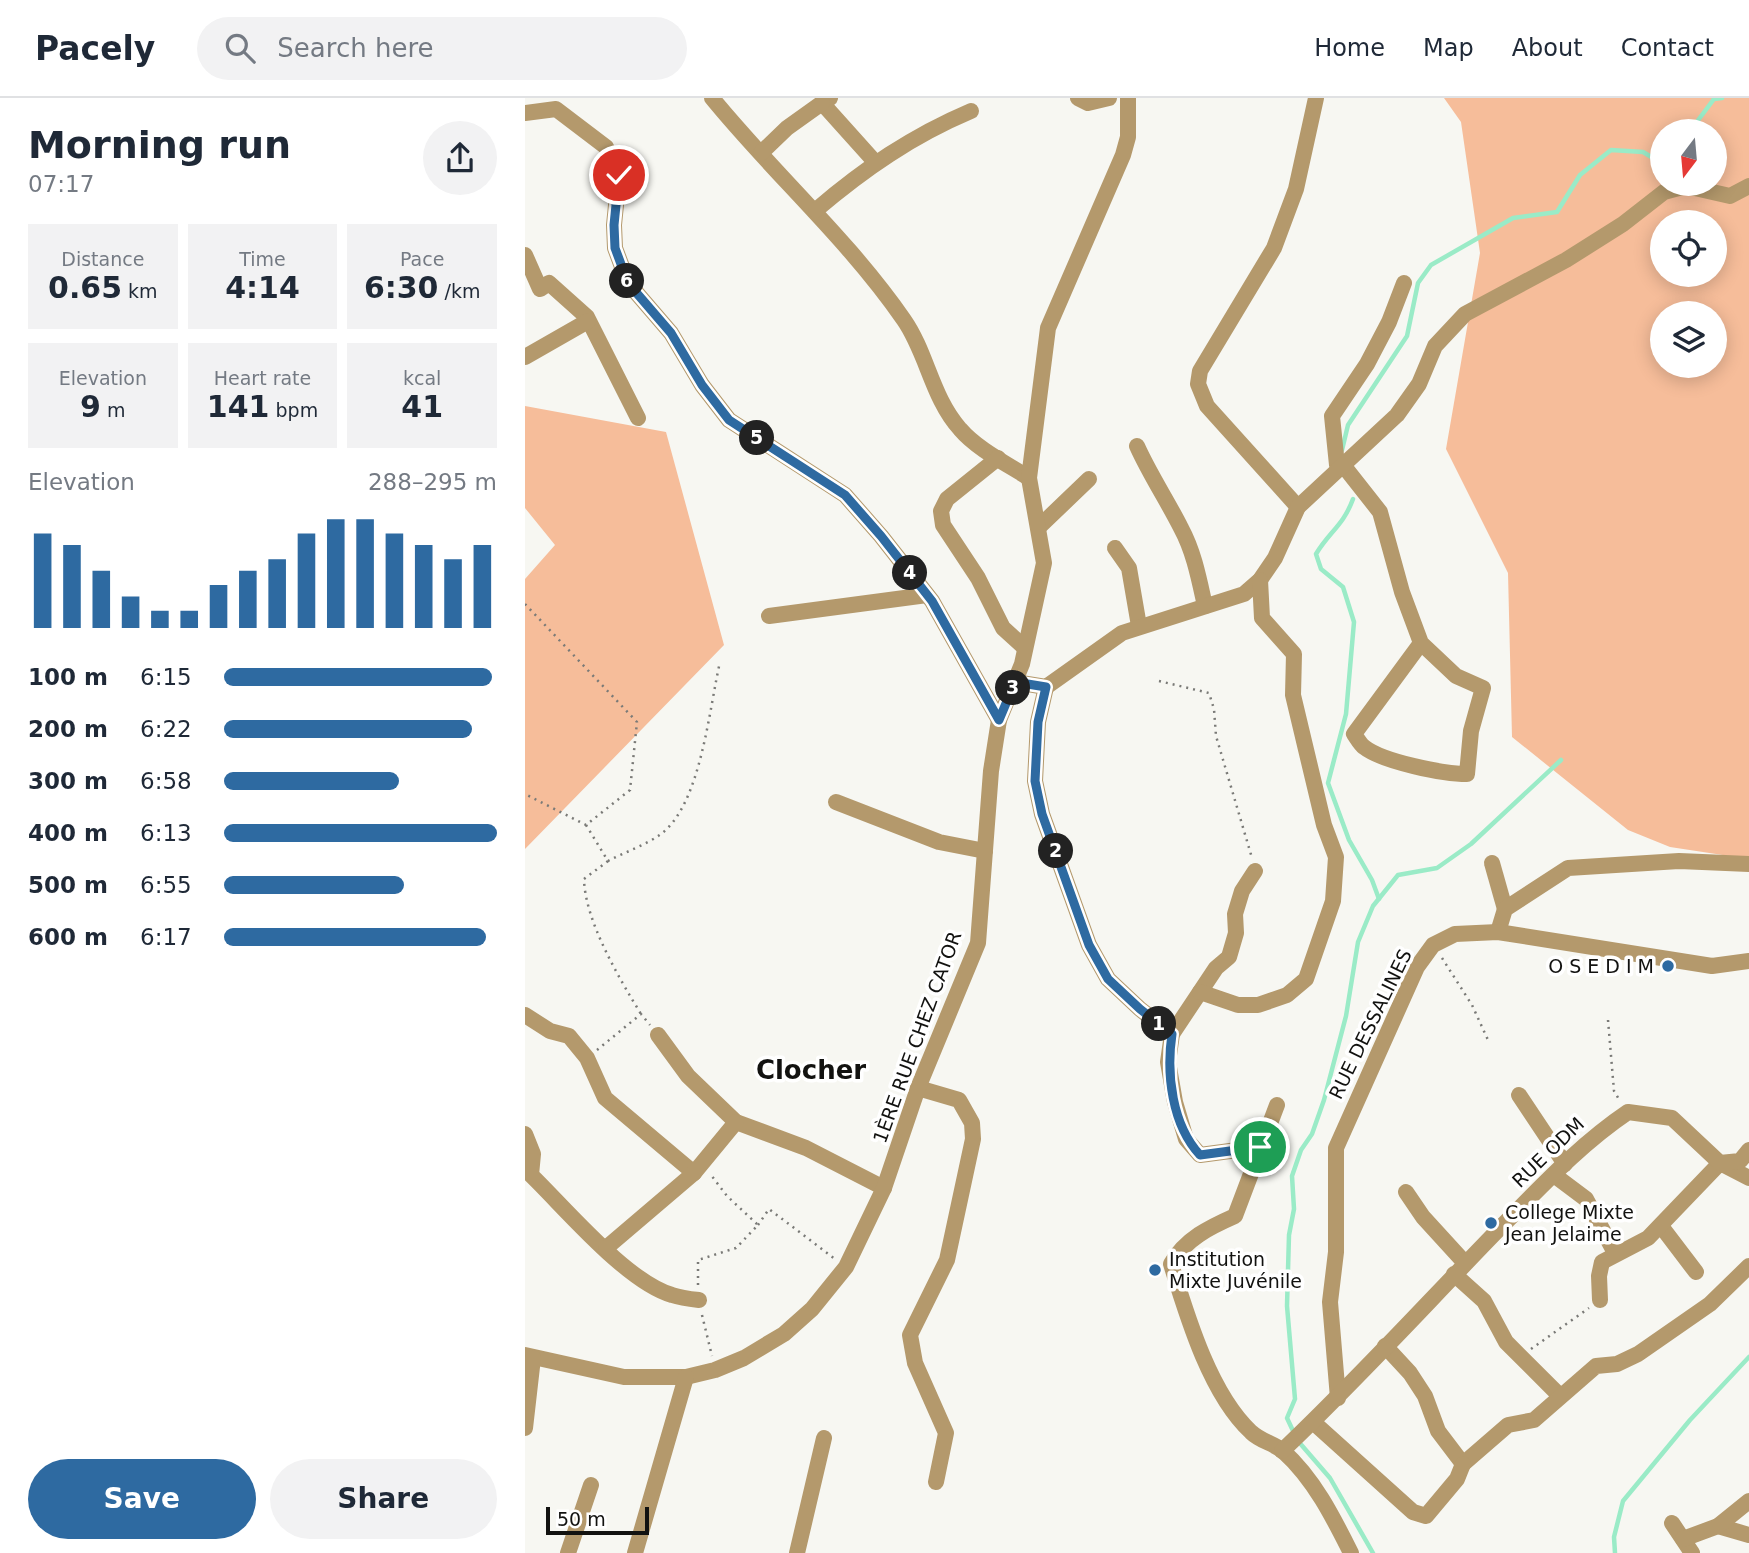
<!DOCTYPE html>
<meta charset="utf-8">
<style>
body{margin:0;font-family:"DejaVu Sans",sans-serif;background:#f2f2f3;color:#1f2937;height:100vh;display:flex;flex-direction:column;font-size:26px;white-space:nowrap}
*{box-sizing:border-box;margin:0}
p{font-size:23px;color:#747a83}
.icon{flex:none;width:38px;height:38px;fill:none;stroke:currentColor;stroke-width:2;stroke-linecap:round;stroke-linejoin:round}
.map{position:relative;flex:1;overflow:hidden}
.drawer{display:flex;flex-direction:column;background:#fff;width:525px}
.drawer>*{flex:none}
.needle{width:46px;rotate:196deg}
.tools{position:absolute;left:1125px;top:21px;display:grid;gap:14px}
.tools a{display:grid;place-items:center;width:77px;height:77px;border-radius:50%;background:#fff;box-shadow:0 4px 18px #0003;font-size:35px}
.scale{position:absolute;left:21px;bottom:18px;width:103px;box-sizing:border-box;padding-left:7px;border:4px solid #121210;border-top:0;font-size:19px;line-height:24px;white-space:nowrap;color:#121210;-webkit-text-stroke:5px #fff;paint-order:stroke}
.pin{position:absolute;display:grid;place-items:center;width:60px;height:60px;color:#fff;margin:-30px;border:4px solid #fff;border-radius:50%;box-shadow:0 2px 7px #0007}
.km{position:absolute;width:35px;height:35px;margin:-18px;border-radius:50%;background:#222;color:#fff;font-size:19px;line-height:35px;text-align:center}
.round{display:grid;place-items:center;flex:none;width:74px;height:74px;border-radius:37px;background:#f2f2f3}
.summary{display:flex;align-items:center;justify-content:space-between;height:119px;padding:0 28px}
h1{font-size:38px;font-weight:600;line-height:52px}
.stats{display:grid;grid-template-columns:repeat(3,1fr);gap:10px;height:119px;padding:7px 28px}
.stats div{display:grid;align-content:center;border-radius:0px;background:#f2f2f3;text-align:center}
.stats b{font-size:30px;font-weight:600}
.stats small{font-size:19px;font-weight:400}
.stats p{font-size:19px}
.chart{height:196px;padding:14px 28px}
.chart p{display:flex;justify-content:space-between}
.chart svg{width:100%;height:126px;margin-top:7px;stroke:#2e6aa1;stroke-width:6}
.cta{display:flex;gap:14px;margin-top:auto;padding:14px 28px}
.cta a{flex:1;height:80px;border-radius:42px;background:#2e6aa1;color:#fff;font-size:28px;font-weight:600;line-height:80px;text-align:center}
.cta a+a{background:#f2f2f3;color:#1f2937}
ul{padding:0 28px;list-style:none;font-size:23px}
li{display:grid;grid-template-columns:112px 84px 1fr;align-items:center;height:52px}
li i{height:18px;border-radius:9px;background:#2e6aa1}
header{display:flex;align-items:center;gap:42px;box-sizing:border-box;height:98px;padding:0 35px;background:#fff;border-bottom:2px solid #e0e1e3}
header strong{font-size:33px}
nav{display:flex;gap:38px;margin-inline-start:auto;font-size:24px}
.search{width:490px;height:63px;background:#f2f2f3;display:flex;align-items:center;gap:18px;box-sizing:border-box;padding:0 24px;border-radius:38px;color:#747a83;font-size:26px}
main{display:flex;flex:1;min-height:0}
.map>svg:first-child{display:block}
.green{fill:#f6bd9a;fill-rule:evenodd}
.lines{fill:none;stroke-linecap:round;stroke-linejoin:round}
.stream{stroke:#9aebc7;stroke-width:4.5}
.path{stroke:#7a7a77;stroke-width:2.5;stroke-dasharray:2 5;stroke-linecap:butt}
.minor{stroke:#b4996c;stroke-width:16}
.route-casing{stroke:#fff;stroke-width:14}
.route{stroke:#2e6aa1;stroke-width:9}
.poi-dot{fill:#2e6aa1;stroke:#fff;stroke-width:2.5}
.labels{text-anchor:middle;stroke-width:7;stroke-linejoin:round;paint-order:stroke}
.poi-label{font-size:19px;fill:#121210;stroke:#fff;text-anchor:start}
.street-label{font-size:19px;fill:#121210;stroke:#fff}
.district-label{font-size:26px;font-weight:bold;fill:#121210;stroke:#fff}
</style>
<header>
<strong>Pacely</strong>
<div class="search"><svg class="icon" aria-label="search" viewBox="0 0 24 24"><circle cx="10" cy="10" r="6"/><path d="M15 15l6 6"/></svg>Search here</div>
<nav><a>Home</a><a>Map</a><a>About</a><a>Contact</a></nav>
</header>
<main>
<section class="drawer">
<div class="summary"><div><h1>Morning run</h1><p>07:17</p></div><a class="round"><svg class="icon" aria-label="share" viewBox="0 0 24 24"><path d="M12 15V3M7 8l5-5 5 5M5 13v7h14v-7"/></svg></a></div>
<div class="stats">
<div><p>Distance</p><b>0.65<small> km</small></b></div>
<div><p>Time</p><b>4:14</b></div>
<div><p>Pace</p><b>6:30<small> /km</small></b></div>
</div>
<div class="stats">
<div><p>Elevation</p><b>9<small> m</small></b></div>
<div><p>Heart rate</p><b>141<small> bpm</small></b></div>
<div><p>kcal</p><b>41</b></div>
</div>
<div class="chart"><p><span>Elevation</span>288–295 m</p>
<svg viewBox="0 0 160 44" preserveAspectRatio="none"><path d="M5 44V11M15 44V15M25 44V24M35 44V33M45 44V38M55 44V38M65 44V29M75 44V24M85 44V20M95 44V11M105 44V6M115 44V6M125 44V11M135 44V15M145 44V20M155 44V15"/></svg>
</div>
<ul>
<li><b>100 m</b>6:15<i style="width:98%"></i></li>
<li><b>200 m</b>6:22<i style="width:91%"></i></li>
<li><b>300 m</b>6:58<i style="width:64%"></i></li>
<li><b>400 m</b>6:13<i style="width:100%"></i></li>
<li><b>500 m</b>6:55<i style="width:66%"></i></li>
<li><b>600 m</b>6:17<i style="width:96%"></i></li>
</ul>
<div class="cta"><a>Save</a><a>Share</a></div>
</section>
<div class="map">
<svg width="1224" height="1455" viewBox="0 0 1224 1455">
<rect width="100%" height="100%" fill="#f7f7f2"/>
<g class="green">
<path d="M919,0H1224V761L1145,749L1103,732L987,639L983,475L921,351L955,155L936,24ZM1138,33H1190V86H1138ZM1138,124H1190V177H1138ZM1138,215H1190V268H1138Z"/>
<path d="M0,308L141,334L199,547L0,751V481L30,447L0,410Z"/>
</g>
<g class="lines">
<g class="stream">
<path d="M1165,33L1189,1L1197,0"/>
<path d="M817,352L823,327L882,238L893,185L906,167L988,120L1032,114L1055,77L1086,52L1118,54L1138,66"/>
<path d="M828,401C818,428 805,433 791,456L796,471L818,489L829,524L821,616L803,685L824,742L847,782L854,801"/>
<path d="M769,1335L762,1320L770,1301L762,1208L764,1137L769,1111L767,1078L776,1052L787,1036L799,1002L821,918L833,844L848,808L873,777L912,770L946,746L1036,662"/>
<path d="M773,1343L805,1380L848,1455"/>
<path d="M1090,1455L1089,1439L1098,1403L1165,1322L1224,1259"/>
</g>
<g class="path">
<path d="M0,506L112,624L105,692L61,727L0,696"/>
<path d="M634,583L684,595L689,611L691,638L727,760"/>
<path d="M61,727L83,763C100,754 121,747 136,736C176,706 184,611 195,564"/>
<path d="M83,763L59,781C60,823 94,880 116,916"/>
<path d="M917,860L947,907L963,942"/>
<path d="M1083,922L1089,993L1095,1003"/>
<path d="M72,952L116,916L125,927"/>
<path d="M233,1127L244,1111L310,1161"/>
<path d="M173,1187V1162L211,1150L233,1127L202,1098L186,1077"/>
<path d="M177,1217L187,1258"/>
<path d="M1006,1251L1064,1210"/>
</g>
<g class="minor">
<path d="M187,0C249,76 323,141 379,222C402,255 407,300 435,331C452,351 482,366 504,380"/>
<path d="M305,0L297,5L350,64"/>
<path d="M553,0L563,5L584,0"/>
<path d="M0,15L31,11L81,49L94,77L89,127L90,150L103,185L146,235L177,287L204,322L320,397L356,438L407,503L474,622"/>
<path d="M236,55L262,30L297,5"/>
<path d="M291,112C339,71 387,38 446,13"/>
<path d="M0,157L15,191L24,185L62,219L113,320"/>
<path d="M879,185L864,224L842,266L807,318L812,367H818L855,414L877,494L896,545L931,578L958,590L946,633L942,676C919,676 858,664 839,649C835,646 832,640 829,636L896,545"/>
<path d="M0,259L63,223"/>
<path d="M612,348C625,377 642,402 656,430C669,454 674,481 680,508"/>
<path d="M473,360L422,401L416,413L418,427L453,480L478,530L500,550"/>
<path d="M773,409L682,308L673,286L675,273L749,150L771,91L791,0"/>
<path d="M515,428L564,381"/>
<path d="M590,450L604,470L614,528"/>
<path d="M244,518L402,497"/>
<path d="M490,584L521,589L597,535L719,496L735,482L750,460L773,409L872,317L894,286L910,248L940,216L1041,162L1098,126L1139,94L1161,88L1205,98L1224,88"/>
<path d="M521,589L513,624L510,683L517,716L564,847L583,881L615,911L647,936"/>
<path d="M311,704L414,744L460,753"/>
<path d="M967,765L980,811"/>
<path d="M730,773L717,793L710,816L711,835L704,859L691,870L647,936L643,964L650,1004L661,1041L675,1057L735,1049"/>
<path d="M973,834L980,811L1043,770L1154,763L1224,766"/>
<path d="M675,894L713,907H733L762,897L781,881L808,803L811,759L799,727L768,597L769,556L737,520L735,482"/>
<path d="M0,917L25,933L44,938L62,960L80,1000L169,1075"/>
<path d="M133,937L163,978L211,1024L281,1050L359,1090"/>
<path d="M393,990L434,1002L447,1025L448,1041L422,1162L385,1237L390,1265L421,1335L411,1384"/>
<path d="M994,997L1040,1066"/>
<path d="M752,1007L710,1118C685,1129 660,1141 646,1166C662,1218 685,1296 726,1334C735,1343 748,1345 758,1353C789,1381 808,1419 826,1455"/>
<path d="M0,1036L8,1056L6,1077C41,1111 102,1184 147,1197C156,1200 165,1201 174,1202"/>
<path d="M1029,1077L1061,1101L1090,1155"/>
<path d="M881,1094L898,1119L940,1165"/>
<path d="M1136,1128L1171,1174"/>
<path d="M81,1150L169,1075L211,1024"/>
<path d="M929,1176L959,1203L981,1244L1035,1298"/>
<path d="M1075,1202L1074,1178L1077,1164L1123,1140L1195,1065L1224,1080"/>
<path d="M860,1248L885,1275L900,1298L913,1333L938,1366L983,1327L1009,1322L1071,1268L1092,1266L1113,1256L1185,1206L1224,1168"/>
<path d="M0,1257L99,1279H161L190,1272L219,1260L259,1236L287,1211L321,1169L359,1090L393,990L453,845L466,673L474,622L497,566L519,465L504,380L523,230L598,57L603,39V0"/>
<path d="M813,1300L805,1204L811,1154V1050L892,869L908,847L930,836L973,834L1187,868L1224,863"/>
<path d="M788,1324L888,1414L901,1418L932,1381L938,1366"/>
<path d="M0,1330L8,1260"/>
<path d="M757,1353C832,1282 901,1206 973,1132C1014,1091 1054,1047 1103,1014L1147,1020L1195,1065L1215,1063L1224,1052"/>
<path d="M1147,1425L1167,1455"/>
<path d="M1193,1428L1224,1437"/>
<path d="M1158,1441L1193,1428L1224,1403"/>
<path d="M43,1455L66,1387"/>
<path d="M110,1455L161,1279"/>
<path d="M272,1455L299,1340"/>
</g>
</g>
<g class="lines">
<g class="route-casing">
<path id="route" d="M94,77L89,127L90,150L103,185L146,235L177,287L204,322L320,397L356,438L407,503L474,622L490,584L521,589L513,624L510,683L517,716L564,847L583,881L615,911L647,936C641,976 647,1027 675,1057L735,1049"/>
</g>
<use href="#route" class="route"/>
</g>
<g class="poi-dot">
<circle cx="1143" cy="868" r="7"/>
<circle cx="966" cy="1125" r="7"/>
<circle cx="630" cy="1172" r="7"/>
</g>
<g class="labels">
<g class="poi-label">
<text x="1129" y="875" text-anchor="end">O S E D I M</text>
<text x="980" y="1121">College Mixte<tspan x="980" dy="22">Jean Jelaime</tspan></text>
<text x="644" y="1168">Institution<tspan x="644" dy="22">Mixte Juvénile</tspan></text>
</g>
<g class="street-label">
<text transform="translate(845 926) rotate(-64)" y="7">RUE DESSALINES</text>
<text transform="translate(392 939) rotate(-70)" y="7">1ÈRE RUE CHEZ CATOR</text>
<text transform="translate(1023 1054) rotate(-44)" y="7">RUE ODM</text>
</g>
<g class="district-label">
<text x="286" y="981">Clocher</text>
</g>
</g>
</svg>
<div class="tools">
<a><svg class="needle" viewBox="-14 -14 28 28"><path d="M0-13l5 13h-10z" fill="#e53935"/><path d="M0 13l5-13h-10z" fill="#747a83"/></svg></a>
<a><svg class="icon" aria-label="locate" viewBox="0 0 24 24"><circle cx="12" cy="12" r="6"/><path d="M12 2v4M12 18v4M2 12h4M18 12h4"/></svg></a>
<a><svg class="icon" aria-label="layers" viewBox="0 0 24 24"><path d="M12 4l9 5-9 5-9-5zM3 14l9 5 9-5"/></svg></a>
</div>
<div class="scale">50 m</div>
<div class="pin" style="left:735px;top:1049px;background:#1e9e55"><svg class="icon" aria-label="arrive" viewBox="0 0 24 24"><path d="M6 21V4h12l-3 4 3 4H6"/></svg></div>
<div class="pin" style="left:94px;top:77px;background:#d93025"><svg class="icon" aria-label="check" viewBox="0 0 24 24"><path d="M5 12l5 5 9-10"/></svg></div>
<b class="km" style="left:634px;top:926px">1</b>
<b class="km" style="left:531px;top:753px">2</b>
<b class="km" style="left:488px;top:590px">3</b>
<b class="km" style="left:385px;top:475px">4</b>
<b class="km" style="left:232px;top:340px">5</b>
<b class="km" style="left:102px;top:183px">6</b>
</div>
</main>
